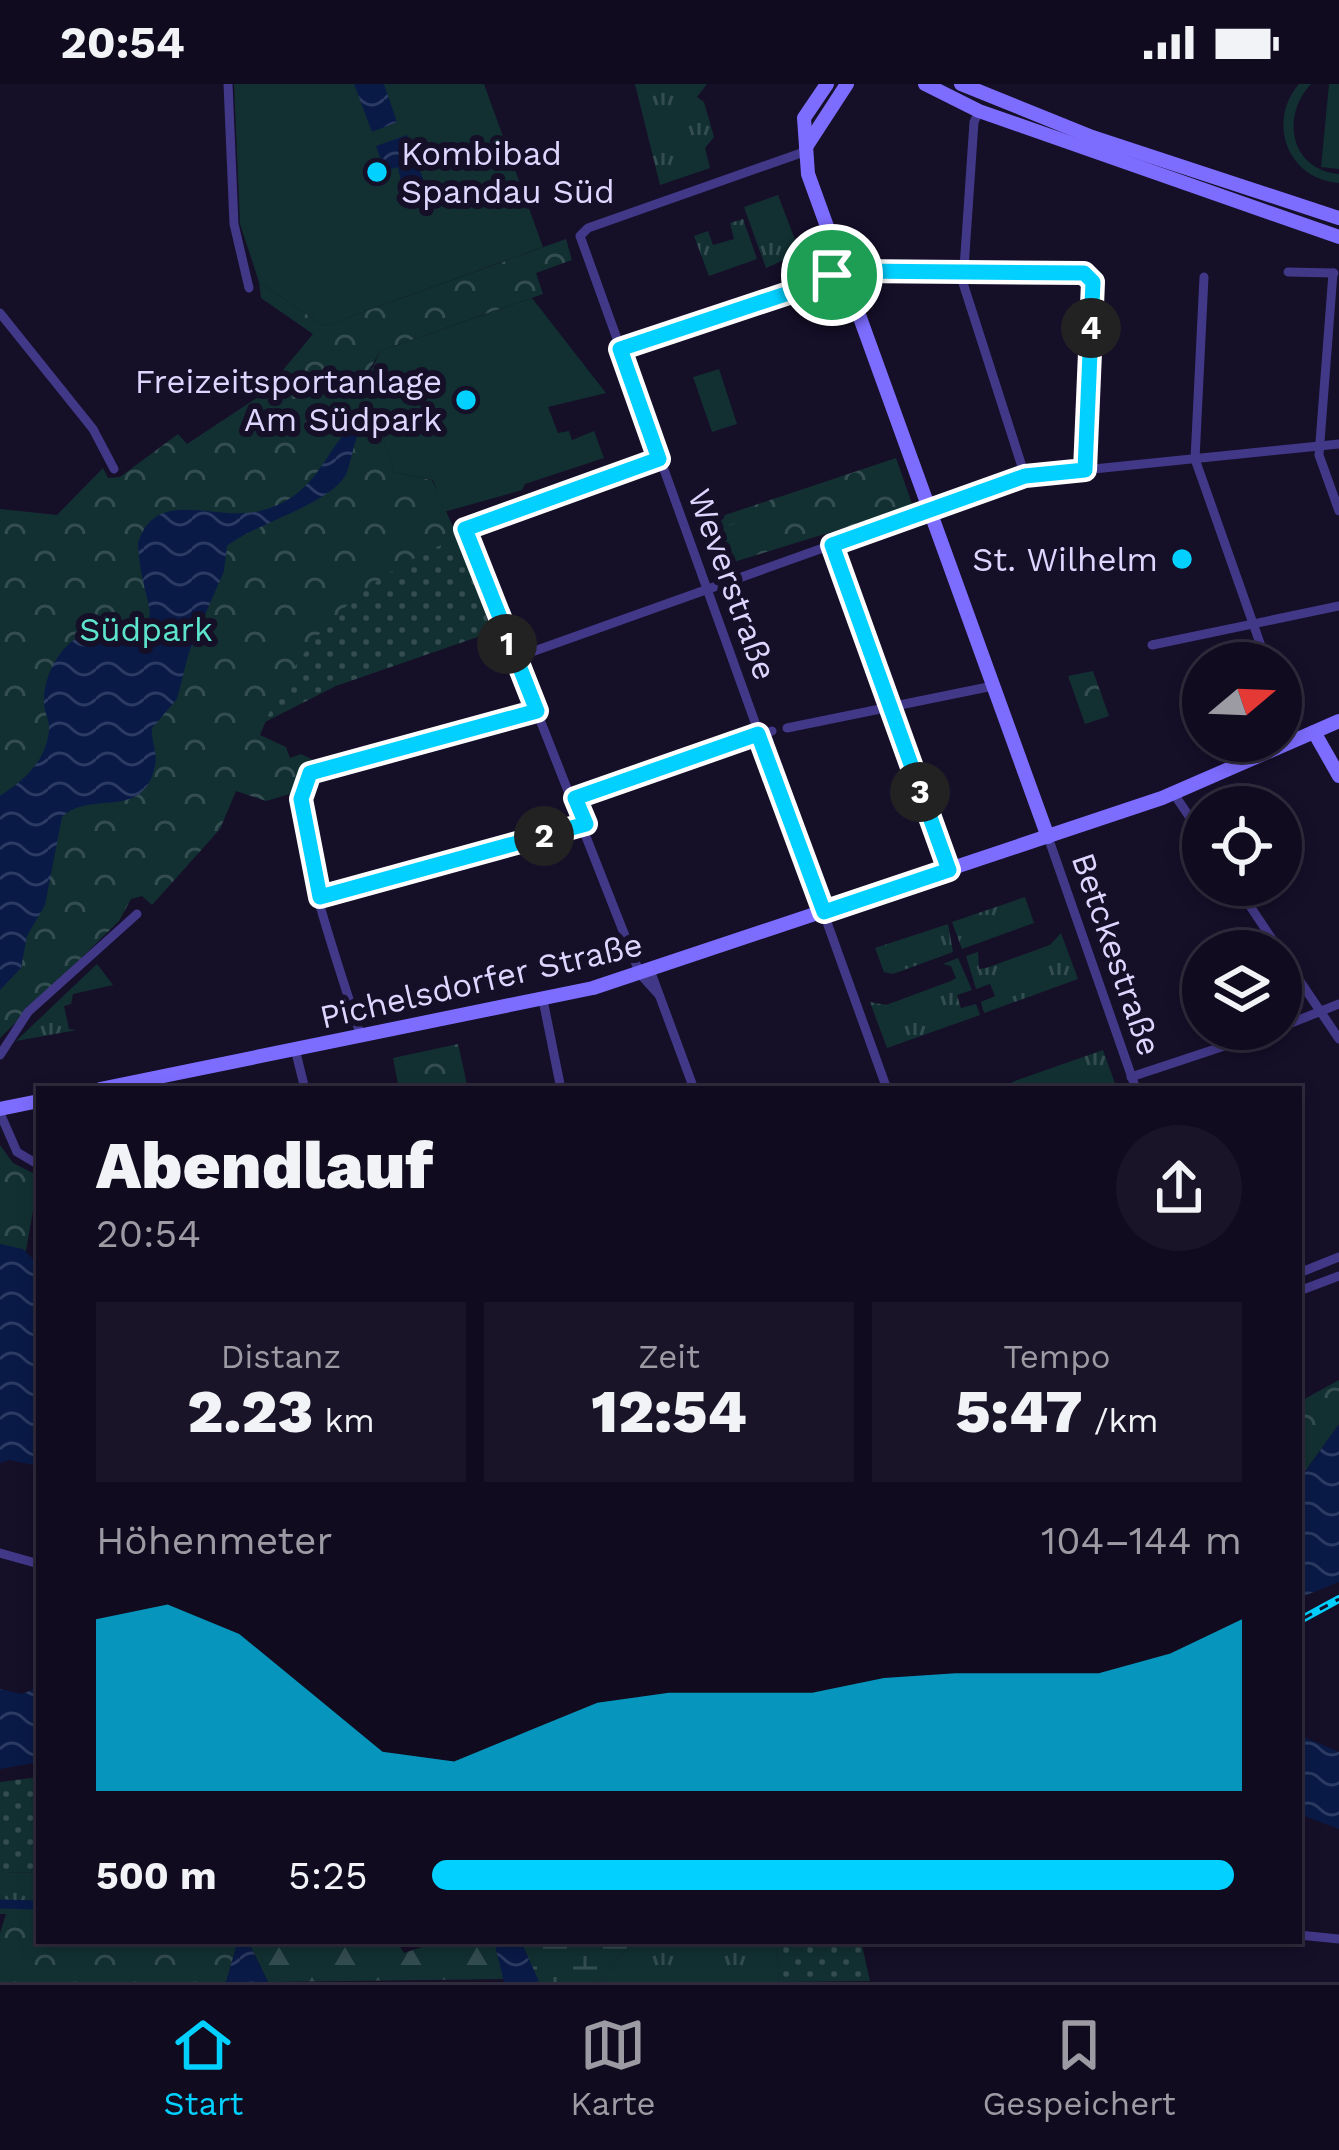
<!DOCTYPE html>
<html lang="de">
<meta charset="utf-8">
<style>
body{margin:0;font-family:"Work Sans",sans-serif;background:#191427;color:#f1f3f6;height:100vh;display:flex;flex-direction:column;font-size:45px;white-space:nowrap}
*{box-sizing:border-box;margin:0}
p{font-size:39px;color:#9c9ba4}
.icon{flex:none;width:66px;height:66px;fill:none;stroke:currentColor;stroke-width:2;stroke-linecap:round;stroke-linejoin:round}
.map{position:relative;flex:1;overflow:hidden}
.side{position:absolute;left:36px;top:1002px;width:1266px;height:858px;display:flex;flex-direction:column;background:#100b1e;border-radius:0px;box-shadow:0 6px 18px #0003,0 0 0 3px #302b3c}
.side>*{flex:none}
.needle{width:78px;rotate:71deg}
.buttons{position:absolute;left:1182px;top:558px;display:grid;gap:24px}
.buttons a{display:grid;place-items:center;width:120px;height:120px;border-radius:50%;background:#100b1e;box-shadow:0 6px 18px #0003,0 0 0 3px #302b3c;font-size:60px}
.pin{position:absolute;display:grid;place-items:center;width:102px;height:102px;color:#fff;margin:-51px;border:6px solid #fff;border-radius:50%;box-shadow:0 3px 12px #0007}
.km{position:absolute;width:60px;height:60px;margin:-30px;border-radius:50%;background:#222;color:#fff;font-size:33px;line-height:60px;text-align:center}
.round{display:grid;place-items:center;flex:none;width:126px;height:126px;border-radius:63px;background:#191427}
.headline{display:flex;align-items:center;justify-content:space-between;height:204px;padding:0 60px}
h1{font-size:66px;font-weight:800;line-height:90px}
.stats{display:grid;grid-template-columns:repeat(3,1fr);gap:18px;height:204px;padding:12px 60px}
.stats div{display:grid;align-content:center;border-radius:0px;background:#191427;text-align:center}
.stats b{font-size:60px;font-weight:800}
.stats small{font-size:33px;font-weight:400}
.stats p{font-size:33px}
.chart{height:336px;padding:24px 60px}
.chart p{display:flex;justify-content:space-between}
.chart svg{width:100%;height:216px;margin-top:12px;fill:#02d0ff;opacity:.7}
ul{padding:0 60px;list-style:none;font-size:39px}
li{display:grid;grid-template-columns:192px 144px 1fr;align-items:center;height:90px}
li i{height:30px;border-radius:15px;background:#02d0ff}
.status{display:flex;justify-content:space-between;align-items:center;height:84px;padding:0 60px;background:#100b1e;direction:ltr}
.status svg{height:33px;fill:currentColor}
.tabs{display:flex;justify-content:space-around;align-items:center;height:168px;border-top:3px solid #302b3c;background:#100b1e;font-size:33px;color:#9c9ba4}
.tabs a{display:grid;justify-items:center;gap:6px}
.tabs .active{color:#02d0ff}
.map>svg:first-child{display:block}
.grass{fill:url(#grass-tufts)}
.forest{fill:url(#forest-firs)}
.wetland{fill:url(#wetland-marsh)}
.park{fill:url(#park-crowns)}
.garden{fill:url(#garden-dots)}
.pitch{fill:#123032}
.water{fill:url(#water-waves)}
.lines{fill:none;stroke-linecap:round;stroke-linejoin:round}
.canal{stroke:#091a47;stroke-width:9}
.street{stroke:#423888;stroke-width:9}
.secondary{stroke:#7d6dff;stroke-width:14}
.rail-casing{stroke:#02d0ff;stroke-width:8}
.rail{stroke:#150f28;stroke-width:3;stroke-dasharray:9;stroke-linecap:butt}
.route-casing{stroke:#fff;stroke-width:24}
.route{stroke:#02d0ff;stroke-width:15}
.poi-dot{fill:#02d0ff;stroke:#150f28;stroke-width:4.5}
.labels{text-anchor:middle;stroke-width:12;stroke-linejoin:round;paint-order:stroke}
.poi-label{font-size:33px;fill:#ded6ff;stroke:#150f28;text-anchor:end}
.street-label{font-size:33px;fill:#ded6ff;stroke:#150f28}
.park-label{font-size:33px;fill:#5de4ce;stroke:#150f28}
</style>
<div class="status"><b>20:54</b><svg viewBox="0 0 49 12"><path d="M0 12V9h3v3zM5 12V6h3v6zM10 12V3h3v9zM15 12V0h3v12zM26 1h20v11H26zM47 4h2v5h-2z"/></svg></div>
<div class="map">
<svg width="1339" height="1898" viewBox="0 0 1339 1898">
<defs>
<pattern id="grass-tufts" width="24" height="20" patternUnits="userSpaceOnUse" patternTransform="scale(3)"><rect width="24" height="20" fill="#123032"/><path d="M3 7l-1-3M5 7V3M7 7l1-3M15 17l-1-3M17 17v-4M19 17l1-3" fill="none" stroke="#344d51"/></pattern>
<pattern id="forest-firs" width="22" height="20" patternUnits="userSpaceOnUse" patternTransform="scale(3)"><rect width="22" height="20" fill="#123032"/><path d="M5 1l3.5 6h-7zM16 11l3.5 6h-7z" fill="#344d51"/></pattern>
<pattern id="wetland-marsh" width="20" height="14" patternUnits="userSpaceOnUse" patternTransform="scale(3)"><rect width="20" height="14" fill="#123032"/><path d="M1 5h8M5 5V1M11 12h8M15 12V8" fill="none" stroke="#344d51"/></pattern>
<pattern id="park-crowns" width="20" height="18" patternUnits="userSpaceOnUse" patternTransform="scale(3)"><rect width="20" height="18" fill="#123032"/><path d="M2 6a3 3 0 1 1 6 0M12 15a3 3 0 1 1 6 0" fill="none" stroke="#344d51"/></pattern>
<pattern id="garden-dots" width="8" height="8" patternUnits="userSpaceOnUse" patternTransform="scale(3)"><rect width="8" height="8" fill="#123032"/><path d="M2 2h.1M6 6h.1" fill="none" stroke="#344d51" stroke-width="1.8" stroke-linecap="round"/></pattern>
<pattern id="water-waves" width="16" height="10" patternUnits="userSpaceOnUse" patternTransform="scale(3)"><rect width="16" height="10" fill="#091a47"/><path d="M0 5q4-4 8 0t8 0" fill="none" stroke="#2c3b63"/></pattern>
</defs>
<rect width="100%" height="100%" fill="#150f28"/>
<g class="grass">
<path d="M635,0H707L697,13L704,18L714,53L705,64L710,84L660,101Z"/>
<path d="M778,111L800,169L766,184L744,123Z"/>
<path d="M743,135L757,175L709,192L694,152L708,147L713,161L734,155L730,139Z"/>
<path d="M1025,813L1034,839L962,865L952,838Z"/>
<path d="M948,840L953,868L893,890L884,888L875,864Z"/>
<path d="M1061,849L1078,895L984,929L981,918L995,912L990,900L976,905L966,872L978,868L979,885L986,884L1050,861Z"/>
<path d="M958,874L972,906L957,911L961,924L976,920L980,931L887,964L870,918L886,921L951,897L956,894L951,882L943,880Z"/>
<path d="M97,880L113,901L73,910L71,920L64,922L69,945L77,946L16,957Z"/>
<path d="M1103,966L1117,1005H1015L1012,998Z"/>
<path d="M0,1788L39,1789V1830H0Z"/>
<path d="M634,1857H770L776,1860L779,1898H598Z"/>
</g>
<path class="forest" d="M248,1857H396L404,1869L440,1857H494L504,1895L268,1898Z"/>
<path class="wetland" d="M553,1857H634L598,1898H539L523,1863Z"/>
<g class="park">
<path d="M566,155L572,176L536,189L543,210L380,267L349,323L372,351L383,353L394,388L432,396L458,454C361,495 302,554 260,651L286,663L290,674L301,670L315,677L300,689L293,709L266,717L236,707L220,745L152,821L142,812L131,815L119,837L0,954V425L57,431L103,384L108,394L120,393L178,350L187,360L263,310L313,250L261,214L259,198L324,242Z"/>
<path d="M896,374L913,423L714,484L698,440Z"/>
<path d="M1093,587L1109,632L1085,640L1068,592Z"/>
<path d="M458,960L468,1005H399L393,974Z"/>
<path d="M0,1061L13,1079L39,1092L26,1167L0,1160Z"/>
<path d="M1339,1296V1340L1306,1386L1299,1380V1318Z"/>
<path d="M6,1830H39V1857H238L226,1898H0V1849Z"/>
</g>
<g class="garden">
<path d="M458,454L492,548L336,602L265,638C305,548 367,490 458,454Z"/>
<path d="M39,1693V1789L0,1788V1698Z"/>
<path d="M770,1857H861L870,1897L779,1898L776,1861Z"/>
</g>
<g class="pitch">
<path d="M234,0H484L543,163L324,242L259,198L240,140Z"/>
<path d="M1299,0H1311C1280,33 1291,86 1339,90V99C1288,96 1266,38 1299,0Z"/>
<path d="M1329,0H1339V85L1321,83Z"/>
<path d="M532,214L606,309L548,323L558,349L569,347L572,356L594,347L604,374L525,400L522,406L444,428L433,396L394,388L383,353L372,351L349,323L332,343L311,326L345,285L365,301L380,267Z"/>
<path d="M719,285L737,340L712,348L693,293Z"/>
<path d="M763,430L773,458L723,475L713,447Z"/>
</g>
<g class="water">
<path d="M354,0H384L397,38L372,48Z"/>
<path d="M407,51L430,114L406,122L398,83L385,87L376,62Z"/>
<path d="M358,335L361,343C354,357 352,373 347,388C335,419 255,439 227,462L224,487L189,568L177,615L152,644C151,657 158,670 155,682C143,738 92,705 62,733L45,821L27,852L21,884L0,906V712C24,696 46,678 49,646C50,636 44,629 44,619C43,595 57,566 77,554C185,537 142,543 138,459C156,402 214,438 260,427C319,412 321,369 358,335Z"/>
<path d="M0,1160L23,1165L33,1175L39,1162V1382L9,1376L0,1379Z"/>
<path d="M1339,1340V1498L1299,1514V1386L1305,1388Z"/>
<path d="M39,1603V1678L0,1685V1605L22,1610Z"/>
<path d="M1299,1651L1339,1668V1745L1299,1730Z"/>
<path d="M238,1857H248L268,1898H226Z"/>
<path d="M494,1857H521L539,1898H504Z"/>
</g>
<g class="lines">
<path class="canal" d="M0,1820L39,1821"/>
<g class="street">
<path d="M228,0L234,140L249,204"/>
<path d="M979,27L974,38L963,199L1025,392"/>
<path d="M804,68L588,144L580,152L887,1005"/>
<path d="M1288,188L1334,189"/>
<path d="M1333,189L1319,371L1339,427"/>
<path d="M1204,193L1195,375L1267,579"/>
<path d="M0,229L93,345L114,385"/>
<path d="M620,264L855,187L1088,190L1092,198L1085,386"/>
<path d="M659,375L465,445L640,890L659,911"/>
<path d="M832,461L949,786"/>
<path d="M1152,561L1339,522"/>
<path d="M512,575L1025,392L1339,360"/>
<path d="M1281,616L1289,636"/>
<path d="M787,644L993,602"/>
<path d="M1174,710L1203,753"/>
<path d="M575,714L772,647"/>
<path d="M1048,753L1136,1005"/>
<path d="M1236,801L1280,867"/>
<path d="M320,813L586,740"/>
<path d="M1281,869L1339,955"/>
<path d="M650,886L694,1005"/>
<path d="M543,916L561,1005"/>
<path d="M1281,943L1339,920"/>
<path d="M361,953C346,902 290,750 302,704C305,694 311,689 320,684L537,627"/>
<path d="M295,965L305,1005"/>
<path d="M0,971L28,928L137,830"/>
<path d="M1131,993L1276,945"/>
<path d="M0,1029L17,1068L39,1081"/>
<path d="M1299,1189L1339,1173"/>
<path d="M1299,1207L1339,1192"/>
<path d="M0,1469L39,1480"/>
<path d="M1299,1851L1339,1855"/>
</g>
<g class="secondary">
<path d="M827,0L804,34L808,90L1048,753"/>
<path d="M925,0L979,27L1339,153"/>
<path d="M961,0L1092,53L1339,134"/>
<path d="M806,63L847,0"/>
<path d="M1314,648L1339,692"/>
<path d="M100,1005L593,904L1162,714L1339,637"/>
<path d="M0,1025L39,1017"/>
</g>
<g class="rail-casing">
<path id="rail" d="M1304,1534L1339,1515"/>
</g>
<use href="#rail" class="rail"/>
</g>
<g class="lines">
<g class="route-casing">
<path id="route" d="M855,187L1084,189L1093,198L1085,386L1025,392L832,461L949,786L824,828L758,650L575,714L586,740L320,813L301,715L310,689L537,627L465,445L659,375L620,265Z"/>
</g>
<use href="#route" class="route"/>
</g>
<g class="poi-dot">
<circle cx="377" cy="88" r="12"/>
<circle cx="466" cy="316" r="12"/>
<circle cx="1182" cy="475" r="12"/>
</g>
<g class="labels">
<g class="poi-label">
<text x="401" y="81" text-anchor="start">Kombibad<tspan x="401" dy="38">Spandau Süd</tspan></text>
<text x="442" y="309">Freizeitsportanlage<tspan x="442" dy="38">Am Südpark</tspan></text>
<text x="1158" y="487">St. Wilhelm</text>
</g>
<g class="street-label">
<text transform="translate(733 500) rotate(70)" y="12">Weverstraße</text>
<text transform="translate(1117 870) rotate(71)" y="12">Betckestraße</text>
<text transform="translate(481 896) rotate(-13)" y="12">Pichelsdorfer Straße</text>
</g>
<g class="park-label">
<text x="146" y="557">Südpark</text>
</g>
</g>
</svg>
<div class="buttons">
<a><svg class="needle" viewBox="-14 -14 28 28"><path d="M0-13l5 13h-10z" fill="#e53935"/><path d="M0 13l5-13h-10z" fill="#9c9ba4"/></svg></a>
<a><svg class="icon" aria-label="locate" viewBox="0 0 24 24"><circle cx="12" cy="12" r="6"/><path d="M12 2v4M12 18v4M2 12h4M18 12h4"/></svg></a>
<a><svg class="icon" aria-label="layers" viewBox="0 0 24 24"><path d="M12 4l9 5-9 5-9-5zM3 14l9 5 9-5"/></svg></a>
</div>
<div class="pin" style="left:832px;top:191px;background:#1e9e55"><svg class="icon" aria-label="arrive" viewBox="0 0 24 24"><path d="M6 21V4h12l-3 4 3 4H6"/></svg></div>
<b class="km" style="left:507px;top:560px">1</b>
<b class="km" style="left:544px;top:752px">2</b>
<b class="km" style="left:920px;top:708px">3</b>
<b class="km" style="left:1091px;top:244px">4</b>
<section class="side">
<div class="headline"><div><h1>Abendlauf</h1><p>20:54</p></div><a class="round"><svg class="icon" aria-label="share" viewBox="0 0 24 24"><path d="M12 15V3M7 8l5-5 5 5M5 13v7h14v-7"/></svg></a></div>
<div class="stats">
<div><p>Distanz</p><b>2.23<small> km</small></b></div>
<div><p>Zeit</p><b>12:54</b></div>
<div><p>Tempo</p><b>5:47<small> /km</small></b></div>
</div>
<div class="chart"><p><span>Höhenmeter</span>104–144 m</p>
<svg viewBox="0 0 160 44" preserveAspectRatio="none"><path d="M0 44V9L10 6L20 12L30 24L40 36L50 38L60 32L70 26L80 24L90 24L100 24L110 21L120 20L130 20L140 20L150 16L160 9V44z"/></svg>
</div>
<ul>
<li><b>500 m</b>5:25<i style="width:99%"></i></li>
</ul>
</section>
</div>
<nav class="tabs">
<a class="active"><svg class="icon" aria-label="home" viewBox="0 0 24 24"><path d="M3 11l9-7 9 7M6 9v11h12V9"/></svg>Start</a>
<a><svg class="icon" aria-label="map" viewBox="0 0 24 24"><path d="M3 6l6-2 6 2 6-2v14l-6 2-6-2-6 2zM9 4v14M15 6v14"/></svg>Karte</a>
<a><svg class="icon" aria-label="saved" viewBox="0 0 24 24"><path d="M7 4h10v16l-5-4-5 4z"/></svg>Gespeichert</a>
</nav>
